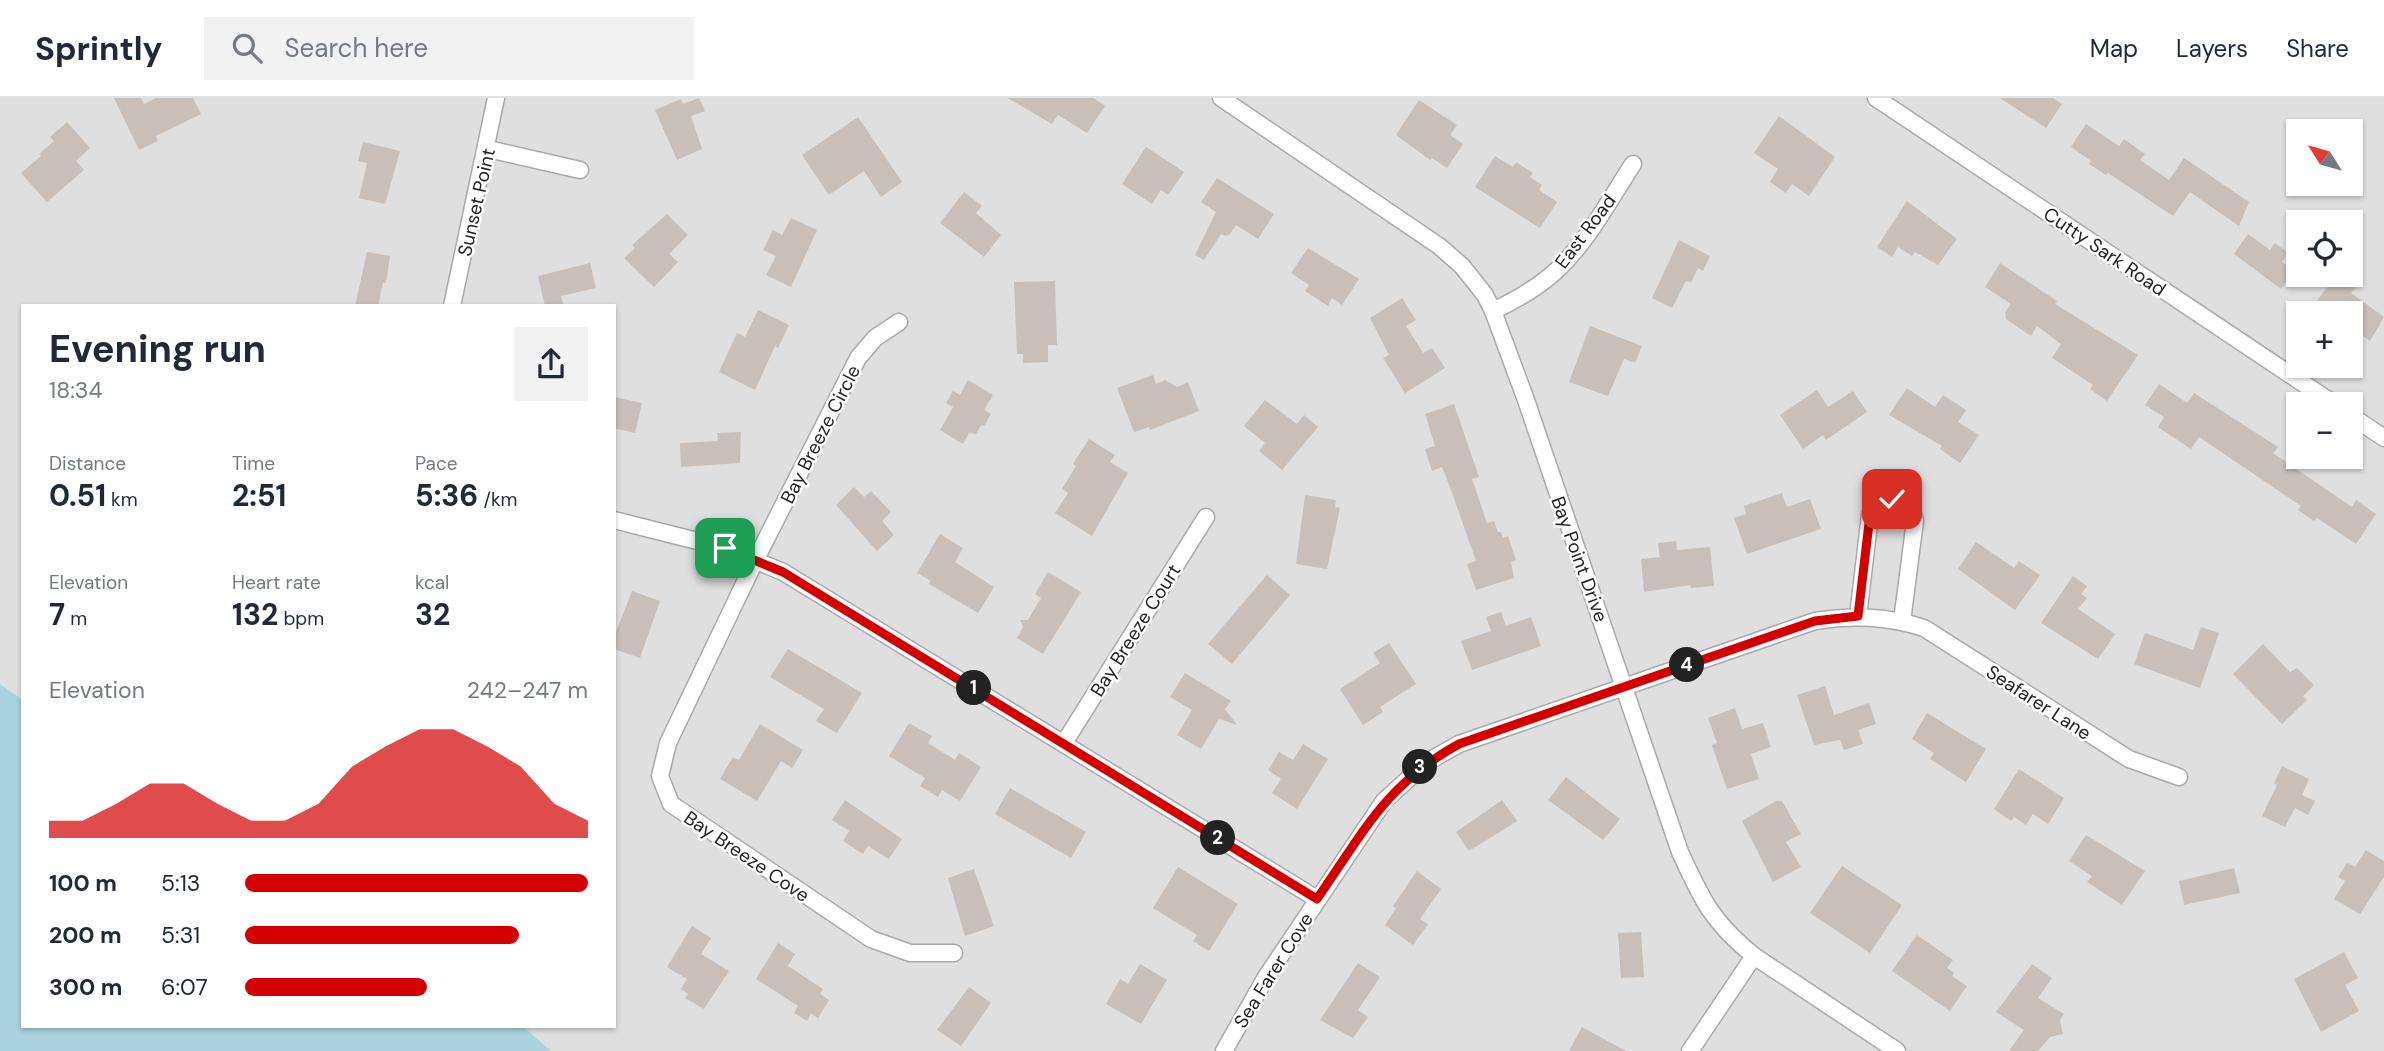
<!DOCTYPE html>
<meta charset="utf-8">
<style>
body{margin:0;font-family:"DM Sans",sans-serif;background:#f2f2f3;color:#1f2937;height:100vh;display:flex;flex-direction:column;font-size:26px;white-space:nowrap}
*{box-sizing:border-box;margin:0}
p{font-size:23px;color:#747a83}
.icon{flex:none;width:38px;height:38px;fill:none;stroke:currentColor;stroke-width:2;stroke-linecap:round;stroke-linejoin:round}
.map{position:relative;flex:1;overflow:hidden}
.details{position:absolute;left:21px;top:206px;width:595px;height:724px;display:flex;flex-direction:column;background:#fff;border-radius:0px;box-shadow:0 2px 5px #0004}
.details>*{flex:none}
.needle{width:46px;rotate:307deg}
.buttons{position:absolute;left:2286px;top:21px;display:grid;gap:14px}
.buttons a{display:grid;place-items:center;width:77px;height:77px;border-radius:0px;background:#fff;box-shadow:0 2px 5px #0004;font-size:35px}
.pin{position:absolute;display:grid;place-items:center;width:60px;height:60px;color:#fff;margin:-30px;border-radius:14px;box-shadow:0 4px 10px #0006}
.km{position:absolute;width:35px;height:35px;margin:-18px;border-radius:50%;background:#222;color:#fff;font-size:19px;line-height:35px;text-align:center}
.round{display:grid;place-items:center;flex:none;width:74px;height:74px;border-radius:0px;background:#f2f2f3}
.summary{display:flex;align-items:center;justify-content:space-between;height:119px;padding:0 28px}
h1{font-size:38px;font-weight:700;line-height:52px}
.figures{display:grid;grid-template-columns:repeat(3,1fr);gap:10px;height:119px;padding:7px 28px}
.figures div{display:grid;align-content:center}
.figures b{font-size:30px;font-weight:700}
.figures small{font-size:19px;font-weight:400}
.figures p{font-size:19px}
.chart{height:196px;padding:14px 28px}
.chart p{display:flex;justify-content:space-between}
.chart svg{width:100%;height:126px;margin-top:7px;fill:#d40000;opacity:.7}
ul{padding:0 28px;list-style:none;font-size:23px}
li{display:grid;grid-template-columns:112px 84px 1fr;align-items:center;height:52px}
li i{height:18px;border-radius:9px;background:#d40000}
header{display:flex;align-items:center;gap:42px;box-sizing:border-box;height:98px;padding:0 35px;background:#fff;border-bottom:2px solid #e0e1e3}
header strong{font-size:33px}
nav{display:flex;gap:38px;margin-inline-start:auto;font-size:24px}
.search{width:490px;height:63px;background:#f2f2f3;display:flex;align-items:center;gap:18px;box-sizing:border-box;padding:0 24px;border-radius:0px;color:#747a83;font-size:26px}
.map>svg:first-child{display:block}
.residential{fill:#e0dfdf;fill-rule:evenodd}
.water{fill:#aad3df}
.building{fill:#c7bfb8}
.lines{fill:none;stroke-linecap:round;stroke-linejoin:round}
.minor-casing{stroke:#a9a9a9;stroke-width:19}
.minor{stroke:#fff;stroke-width:16}
.route-casing{stroke:#fff;stroke-width:14}
.route{stroke:#d40000;stroke-width:9}
.labels{text-anchor:middle;stroke-width:5;stroke-linejoin:round;paint-order:stroke}
.street-label{font-size:19px;fill:#222;stroke:#fff}
</style>
<header>
<strong>Sprintly</strong>
<div class="search"><svg class="icon" aria-label="search" viewBox="0 0 24 24"><circle cx="10" cy="10" r="6"/><path d="M15 15l6 6"/></svg>Search here</div>
<nav><a>Map</a><a>Layers</a><a>Share</a></nav>
</header>
<div class="map">
<svg width="2384" height="953" viewBox="0 0 2384 953">
<rect width="100%" height="100%" fill="#f2efe9"/>
<path class="residential" d="M0,0H2384V953H551L524,929H614V208H23V602L0,586ZM2298,33H2350V86H2298ZM2298,124H2350V177H2298ZM2298,215H2350V268H2298ZM2298,306H2350V359H2298Z"/>
<path class="water" d="M0,586L23,602V929H524L551,953H0Z"/>
<g class="building">
<path d="M114,0H141L144,6L156,0H193L201,16L156,38L158,43L139,52Z"/>
<path d="M699,0L705,13L691,18L702,51L677,62L655,12L681,1L683,6Z"/>
<path d="M1008,0H1094L1105,8L1087,35L1058,17L1052,26Z"/>
<path d="M2000,0H2053L2062,6L2046,30Z"/>
<path d="M1419,2L1457,27L1450,37L1463,46L1447,70L1432,60L1430,62L1396,37Z"/>
<path d="M1779,18L1835,59L1809,98L1792,86L1786,95L1770,84L1778,71L1754,55Z"/>
<path d="M858,19L902,84L881,99L864,73L829,97L802,57Z"/>
<path d="M67,24L90,50L76,63L84,72L47,104L21,75L41,58L39,56L54,43L50,39Z"/>
<path d="M2086,26L2119,48L2124,41L2145,56L2140,62L2169,82L2184,60L2249,104L2239,128L2190,94L2173,118L2108,75L2106,77L2089,66L2091,63L2071,49Z"/>
<path d="M363,44L400,53L385,106L359,100L367,65L358,63Z"/>
<path d="M1146,49L1184,74L1168,97L1161,92L1152,106L1122,86Z"/>
<path d="M1495,58L1513,69L1516,64L1533,75L1530,79L1542,87L1539,92L1557,104L1540,130L1475,89Z"/>
<path d="M1217,80L1274,116L1258,141L1236,127L1230,136L1225,138L1221,136L1204,162L1195,157L1216,114L1201,104Z"/>
<path d="M964,94L982,108L976,115L1001,137L984,159L940,125Z"/>
<path d="M1907,103L1957,141L1938,167L1915,154L1912,158L1898,149L1892,159L1877,149Z"/>
<path d="M667,116L688,137L669,156L678,164L654,189L624,160L635,150L632,147Z"/>
<path d="M791,120L817,132L791,189L766,177L776,158L763,152L773,132L782,137Z"/>
<path d="M2248,136L2270,152L2275,145L2288,155L2282,164L2294,173L2281,191L2234,156Z"/>
<path d="M1679,142L1710,158L1703,173L1698,170L1691,185L1686,183L1672,210L1652,200Z"/>
<path d="M1308,150L1359,181L1342,207L1332,200L1328,208L1305,193L1309,187L1291,175Z"/>
<path d="M367,154L390,158L386,185L383,184L378,208H355Z"/>
<path d="M590,165L596,190L561,198L563,206L545,208L538,178Z"/>
<path d="M2000,165L2057,203L2055,206L2138,257L2107,303L2090,291L2093,287L2052,260L2061,246L2037,228L2031,238L2006,221L2005,214L2011,206L1985,189Z"/>
<path d="M2343,180L2356,189L2351,195L2384,219L2370,243L2350,229V215H2308L2331,184L2337,188Z"/>
<path d="M1055,183L1057,247H1048V264L1023,265V256H1017L1014,184Z"/>
<path d="M1402,200L1416,222L1406,228L1423,255L1432,250L1445,270L1405,295L1383,260L1389,257L1370,220Z"/>
<path d="M758,212L789,227L778,250L775,248L755,292L719,274L737,235L745,239Z"/>
<path d="M1590,228L1642,248L1635,265L1624,261L1608,298L1569,284Z"/>
<path d="M1153,277L1156,286L1165,282L1177,289L1188,284L1199,313L1150,332L1149,329L1134,334L1117,290Z"/>
<path d="M968,282L993,297L984,312L991,316L984,328L981,327L976,336L969,335L963,346L940,332L953,309L946,305L953,293L960,297Z"/>
<path d="M2159,286L2187,305L2194,295L2278,349L2273,355L2352,409L2356,402L2376,416L2356,446L2317,420L2314,423L2298,412L2301,408L2199,339L2191,351L2158,329L2164,319L2145,307Z"/>
<path d="M1907,290L1935,309L1943,297L1966,312L1958,324L1979,337L1960,365L1940,351L1942,348L1889,317Z"/>
<path d="M1817,292L1828,309L1853,293L1867,314L1826,342L1823,337L1803,351L1780,317Z"/>
<path d="M614,299L642,305L635,335L614,330Z"/>
<path d="M1265,302L1297,326L1304,317L1318,329L1282,372L1259,353L1265,345L1244,328Z"/>
<path d="M1454,306L1479,379L1472,381L1487,425L1494,423L1498,434H1501L1503,440L1508,438L1516,462L1511,464L1514,480L1476,492L1467,466L1476,463L1450,389L1442,369L1432,373L1425,351L1435,348L1425,316Z"/>
<path d="M741,334L740,365L681,369L680,345L718,343L717,335Z"/>
<path d="M1089,341L1115,357L1110,364L1128,375L1092,438L1055,415L1068,395L1062,391L1076,368L1073,366Z"/>
<path d="M854,389L864,399L871,393L891,414L882,423L894,437L877,453L836,407Z"/>
<path d="M1782,395L1787,409L1810,401L1821,431L1747,456L1734,420L1746,416L1744,408Z"/>
<path d="M1305,397L1336,402L1335,409L1340,410L1327,471L1296,466Z"/>
<path d="M940,436L963,450L955,464L994,489L978,515L929,486L931,483L917,475Z"/>
<path d="M1676,443L1677,452L1710,449L1714,488L1691,490L1690,487L1644,494L1641,461L1660,459L1658,445Z"/>
<path d="M1976,444L2014,470L2019,463L2040,477L2015,512L1958,471Z"/>
<path d="M1048,474L1081,494L1043,556L1017,540L1023,529L1020,522H1028L1041,500L1035,496Z"/>
<path d="M1267,477L1290,497L1232,566L1208,546Z"/>
<path d="M2073,478L2087,488L2081,496L2087,500L2078,511L2115,536L2098,561L2041,525Z"/>
<path d="M632,493L660,503L640,560L614,551V539Z"/>
<path d="M1501,514L1506,528L1531,519L1541,548L1472,572L1461,543L1491,533L1486,519Z"/>
<path d="M2201,529L2219,535L2200,590L2134,566L2145,535L2193,552Z"/>
<path d="M1389,545L1416,586L1380,609L1383,614L1363,627L1340,591L1380,565L1373,555Z"/>
<path d="M2263,546L2290,574L2297,570L2314,587L2303,598L2307,602L2282,626L2233,576Z"/>
<path d="M788,551L862,595L837,635L816,623L824,611L770,579Z"/>
<path d="M1185,575L1231,603L1225,611L1237,627L1219,621L1201,651L1177,637L1192,612L1170,599Z"/>
<path d="M1825,588L1834,617L1869,605L1876,626L1858,632L1863,646L1844,652L1840,642L1814,647L1797,597Z"/>
<path d="M1735,610L1742,631L1763,625L1771,649L1751,656L1759,681L1727,691L1712,647L1717,645L1708,620Z"/>
<path d="M1927,615L1986,651L1966,684L1930,661L1934,655L1912,641Z"/>
<path d="M909,625L932,638L928,645L955,662L959,655L981,669L960,703L942,692L938,699L920,688L925,680L889,658Z"/>
<path d="M760,626L803,652L792,670L781,663L757,703L720,681L733,659L739,662Z"/>
<path d="M1303,646L1328,661L1297,711L1272,695L1281,681L1268,672L1279,654L1293,662Z"/>
<path d="M2282,668L2309,681L2302,697L2315,703L2308,717L2295,710L2285,729L2262,718L2277,687L2274,685Z"/>
<path d="M2019,671L2064,700L2048,726L2033,716L2026,727L2014,719L2011,723L1994,711Z"/>
<path d="M1566,679L1620,721L1603,742L1548,702Z"/>
<path d="M1010,690L1086,734L1071,760L995,716Z"/>
<path d="M845,702L902,741L889,761L868,748L863,756L843,743L849,733L832,722Z"/>
<path d="M1502,702L1517,723L1469,753L1456,734Z"/>
<path d="M1776,703H1782L1801,736L1786,744L1801,769L1773,784L1742,723Z"/>
<path d="M2086,737L2145,773L2122,807L2087,784L2092,778L2069,763Z"/>
<path d="M2366,752L2384,763V779L2360,816L2334,801L2345,783L2338,779L2347,765L2355,769Z"/>
<path d="M1842,768L1902,807L1870,855L1810,815Z"/>
<path d="M1178,769L1238,806L1209,853L1193,843L1197,837L1153,810Z"/>
<path d="M2234,770L2240,795L2184,807L2179,783Z"/>
<path d="M974,771L994,828L965,838L948,780Z"/>
<path d="M1417,773L1441,791L1420,821L1428,826L1413,847L1385,827L1396,810L1393,808Z"/>
<path d="M692,828L711,840L701,856L729,873L704,911L685,900L688,896L681,891L687,881L667,869Z"/>
<path d="M1641,834L1644,879L1621,880L1618,835Z"/>
<path d="M1917,837L1953,862L1947,870L1954,875L1952,878L1967,888L1950,913L1892,873Z"/>
<path d="M778,845L795,856L788,868L823,891L820,896L829,902L818,920L811,915L807,923L794,915L798,908L756,881Z"/>
<path d="M2344,854L2358,880L2345,887L2359,913L2321,934L2294,881Z"/>
<path d="M1358,865L1380,879L1358,912L1368,919L1353,940L1320,922Z"/>
<path d="M1140,866L1167,882L1141,926L1106,906L1120,881L1128,886Z"/>
<path d="M2032,866L2052,880L2038,900L2064,916L2060,922L2063,936L2050,939L2038,953H2009L2024,932L1996,914Z"/>
<path d="M969,889L991,905L961,948L937,932Z"/>
<path d="M1582,929L1626,953H1569Z"/>
</g>
<g class="lines">
<g class="minor-casing">
<g id="minor">
<path d="M1221,0L1439,148L1462,168L1485,197L1493,213L1526,302L1680,754C1702,802 1712,824 1754,858L1897,953"/>
<path d="M1876,0L2334,306"/>
<path d="M488,51L580,72"/>
<path d="M452,208L496,0"/>
<path d="M1493,213C1516,202 1538,190 1557,172C1588,143 1610,101 1633,66"/>
<path d="M899,224L875,240L858,260L756,461L668,645L660,678L671,706L871,841L910,855H954"/>
<path d="M2350,317L2384,340"/>
<path d="M614,422L725,450L783,474L1317,801"/>
<path d="M1858,518L1870,417L1876,409L1892,401L1911,409L1915,423L1902,523"/>
<path d="M1064,645L1206,419"/>
<path d="M1224,953L1266,879L1384,703L1427,664L1459,646L1815,523C1853,517 1887,518 1924,530L2129,661L2179,679"/>
<path d="M1690,953L1754,858"/>
</g>
</g>
<use href="#minor" class="minor"/>
</g>
<g class="lines">
<g class="route-casing">
<path id="route" d="M725,450L783,474L1317,801C1363,735 1386,686 1459,646L1815,523L1858,518L1870,417L1876,409L1892,401"/>
</g>
<use href="#route" class="route"/>
</g>
<g class="labels">
<g class="street-label">
<text transform="translate(476 104) rotate(-77)" y="7">Sunset Point</text>
<text transform="translate(1585 133) rotate(-53)" y="7">East Road</text>
<text transform="translate(2105 153) rotate(34)" y="7">Cutty Sark Road</text>
<text transform="translate(820 336) rotate(-63)" y="7">Bay Breeze Circle</text>
<text transform="translate(1580 461) rotate(70)" y="7">Bay Point Drive</text>
<text transform="translate(1135 532) rotate(-58)" y="7">Bay Breeze Court</text>
<text transform="translate(2039 604) rotate(33)" y="7">Seafarer Lane</text>
<text transform="translate(747 758) rotate(34)" y="7">Bay Breeze Cove</text>
<text transform="translate(1273 872) rotate(-58)" y="7">Sea Farer Cove</text>
</g>
</g>
</svg>
<div class="buttons">
<a><svg class="needle" viewBox="-14 -14 28 28"><path d="M0-13l5 13h-10z" fill="#e53935"/><path d="M0 13l5-13h-10z" fill="#747a83"/></svg></a>
<a><svg class="icon" aria-label="locate" viewBox="0 0 24 24"><circle cx="12" cy="12" r="6"/><path d="M12 2v4M12 18v4M2 12h4M18 12h4"/></svg></a>
<a>+</a>
<a>−</a>
</div>
<div class="pin" style="left:725px;top:450px;background:#1e9e55"><svg class="icon" aria-label="arrive" viewBox="0 0 24 24"><path d="M6 21V4h12l-3 4 3 4H6"/></svg></div>
<div class="pin" style="left:1892px;top:401px;background:#d93025"><svg class="icon" aria-label="check" viewBox="0 0 24 24"><path d="M5 12l5 5 9-10"/></svg></div>
<b class="km" style="left:974px;top:590px">1</b>
<b class="km" style="left:1218px;top:740px">2</b>
<b class="km" style="left:1420px;top:669px">3</b>
<b class="km" style="left:1687px;top:567px">4</b>
<section class="details">
<div class="summary"><div><h1>Evening run</h1><p>18:34</p></div><a class="round"><svg class="icon" aria-label="share" viewBox="0 0 24 24"><path d="M12 15V3M7 8l5-5 5 5M5 13v7h14v-7"/></svg></a></div>
<div class="figures">
<div><p>Distance</p><b>0.51<small> km</small></b></div>
<div><p>Time</p><b>2:51</b></div>
<div><p>Pace</p><b>5:36<small> /km</small></b></div>
</div>
<div class="figures">
<div><p>Elevation</p><b>7<small> m</small></b></div>
<div><p>Heart rate</p><b>132<small> bpm</small></b></div>
<div><p>kcal</p><b>32</b></div>
</div>
<div class="chart"><p><span>Elevation</span>242–247 m</p>
<svg viewBox="0 0 160 44" preserveAspectRatio="none"><path d="M0 44V38L10 38L20 32L30 25L40 25L50 32L60 38L70 38L80 32L90 19L100 12L110 6L120 6L130 12L140 19L150 32L160 38V44z"/></svg>
</div>
<ul>
<li><b>100 m</b>5:13<i style="width:100%"></i></li>
<li><b>200 m</b>5:31<i style="width:80%"></i></li>
<li><b>300 m</b>6:07<i style="width:53%"></i></li>
</ul>
</section>
</div>
